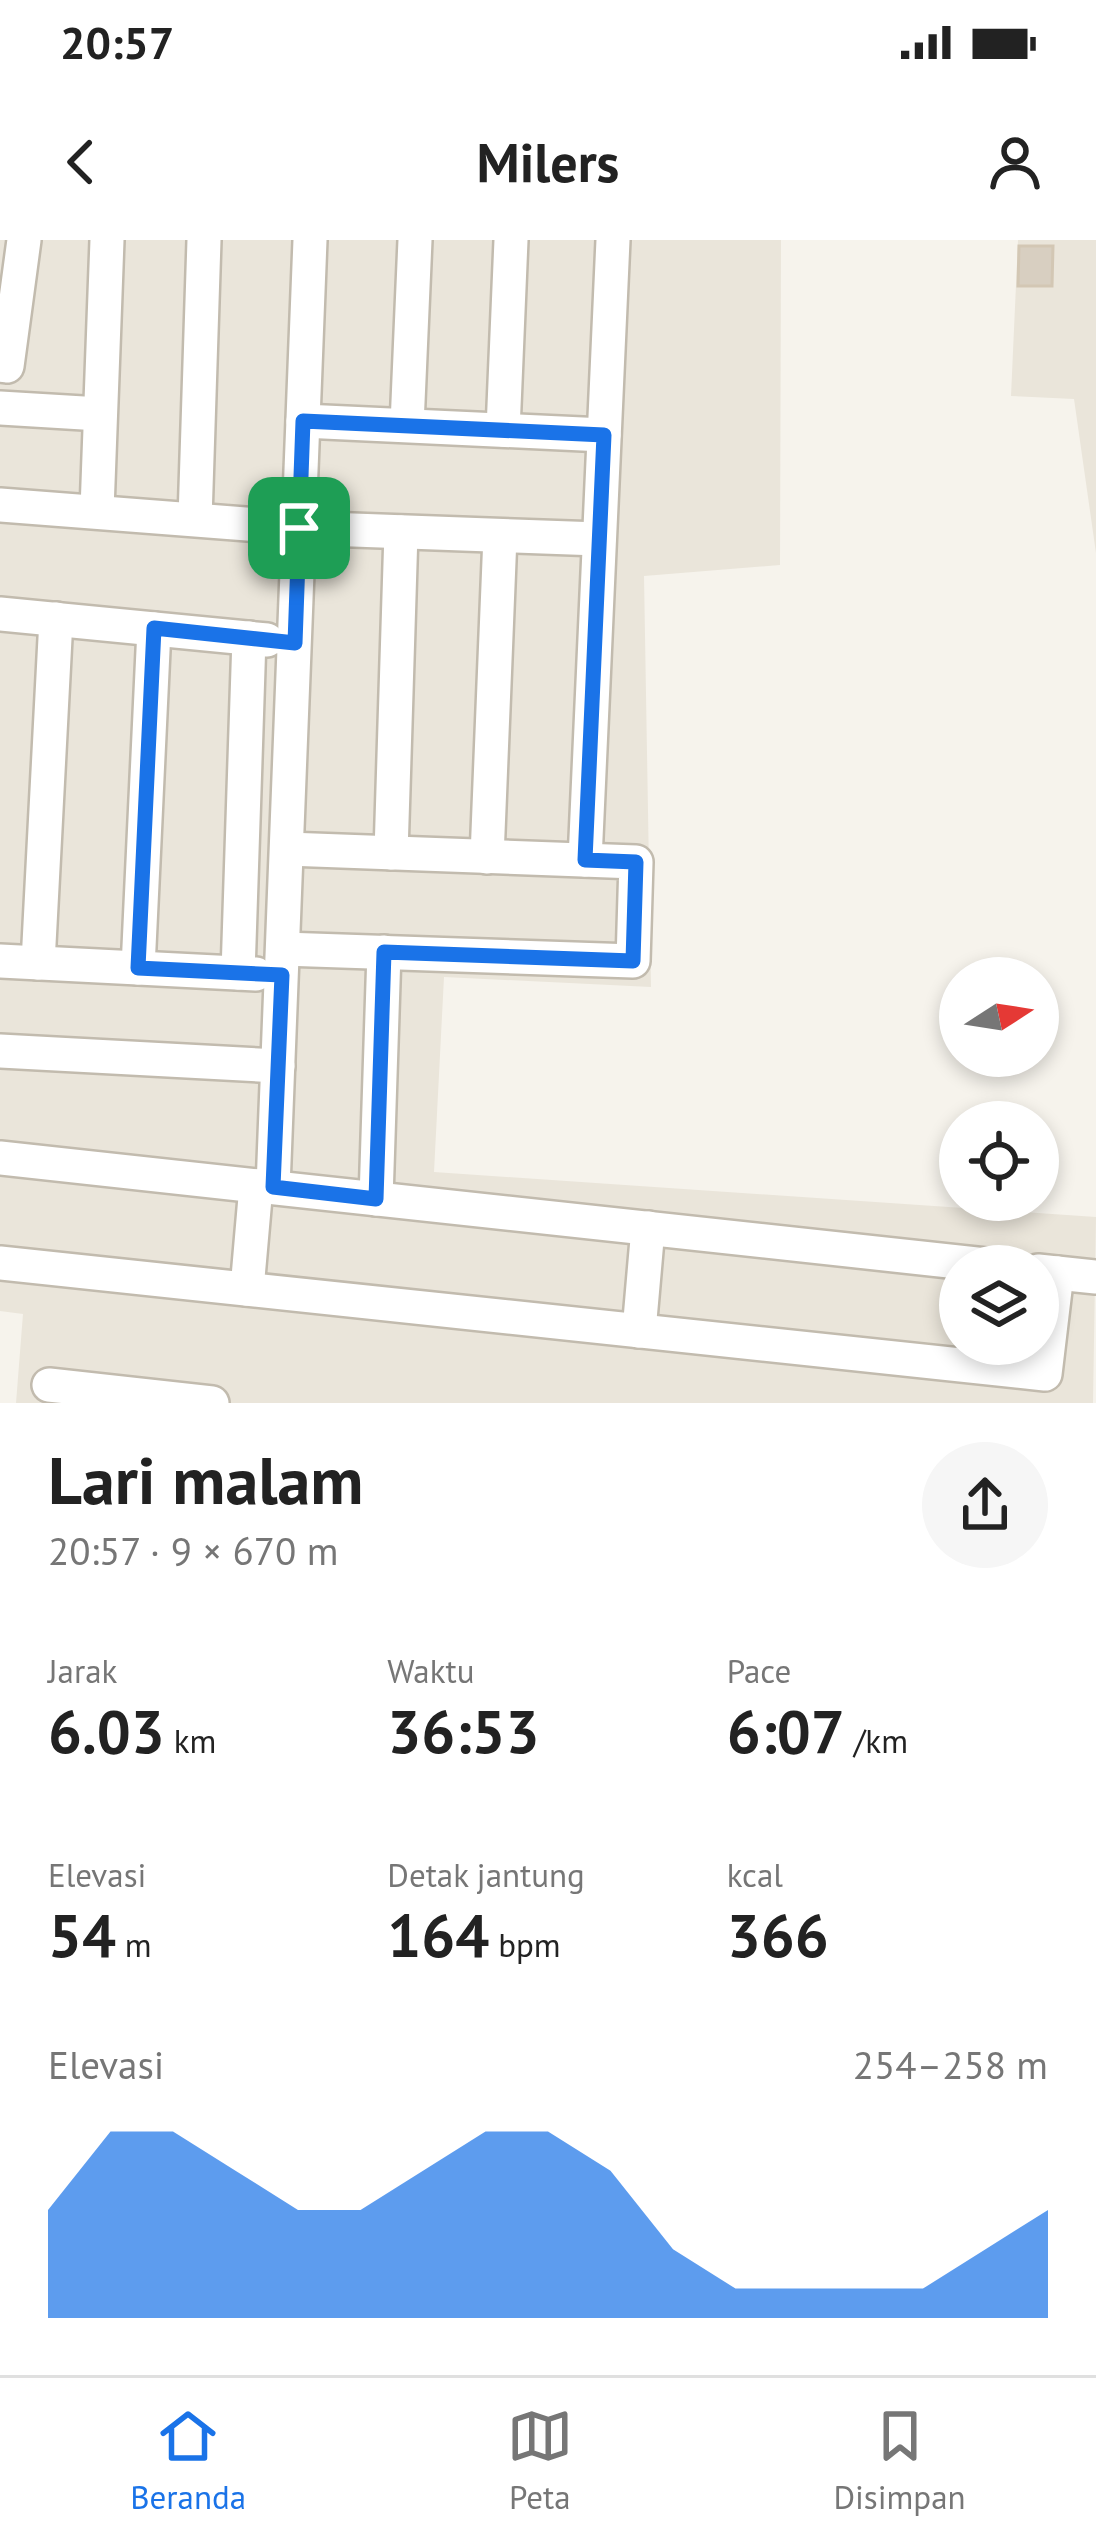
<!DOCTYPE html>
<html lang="id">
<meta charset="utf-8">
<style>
body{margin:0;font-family:"PT Sans",sans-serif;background:#f6f6f6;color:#222;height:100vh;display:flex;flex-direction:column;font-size:45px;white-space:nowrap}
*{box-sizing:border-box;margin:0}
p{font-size:39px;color:#767676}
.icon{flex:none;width:66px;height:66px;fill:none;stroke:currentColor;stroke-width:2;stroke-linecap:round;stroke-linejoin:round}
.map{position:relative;height:1163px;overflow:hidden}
.side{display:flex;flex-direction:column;background:#fff;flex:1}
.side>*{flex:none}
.needle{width:78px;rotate:78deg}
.tools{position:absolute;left:939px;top:717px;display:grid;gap:24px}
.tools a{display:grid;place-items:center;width:120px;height:120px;border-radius:50%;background:#fff;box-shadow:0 6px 18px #0003;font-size:60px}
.pin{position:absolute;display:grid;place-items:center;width:102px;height:102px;color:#fff;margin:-51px;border-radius:24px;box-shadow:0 6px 18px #0006}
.round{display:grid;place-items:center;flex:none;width:126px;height:126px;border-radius:63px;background:#f6f6f6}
.summary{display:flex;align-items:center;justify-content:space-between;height:204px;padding:0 48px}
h1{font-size:66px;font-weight:700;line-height:90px}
.figures{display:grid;grid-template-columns:repeat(3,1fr);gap:18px;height:204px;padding:12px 48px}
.figures div{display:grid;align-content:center}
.figures b{font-size:60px;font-weight:700}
.figures small{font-size:33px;font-weight:400}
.figures p{font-size:33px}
.chart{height:336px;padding:24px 48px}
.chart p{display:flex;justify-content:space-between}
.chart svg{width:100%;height:216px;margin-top:12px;fill:#1a73e8;opacity:.7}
.status{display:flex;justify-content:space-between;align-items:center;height:84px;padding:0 60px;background:#fff;direction:ltr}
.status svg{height:33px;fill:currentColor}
header{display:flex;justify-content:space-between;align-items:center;height:156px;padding:0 48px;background:#fff;font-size:54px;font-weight:700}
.tabs{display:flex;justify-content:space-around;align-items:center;height:168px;border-top:3px solid #e0e0e0;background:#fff;font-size:33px;color:#767676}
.tabs a{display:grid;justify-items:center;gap:6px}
.tabs .on{color:#1a73e8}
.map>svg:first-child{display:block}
.residential{fill:#eae5da;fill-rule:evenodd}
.building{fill:#d8cfc1;stroke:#d3c7b4;stroke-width:3}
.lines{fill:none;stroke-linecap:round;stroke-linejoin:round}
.minor-casing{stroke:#c2bbae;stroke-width:38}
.minor{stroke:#fff;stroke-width:33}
.route-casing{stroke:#fff;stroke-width:24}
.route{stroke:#1a73e8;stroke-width:15}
</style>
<div class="status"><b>20:57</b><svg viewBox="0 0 49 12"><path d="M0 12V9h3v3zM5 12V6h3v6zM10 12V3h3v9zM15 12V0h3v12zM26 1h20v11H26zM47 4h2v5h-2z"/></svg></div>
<header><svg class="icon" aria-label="back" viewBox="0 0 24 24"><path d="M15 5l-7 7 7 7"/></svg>Milers<svg class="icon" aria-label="person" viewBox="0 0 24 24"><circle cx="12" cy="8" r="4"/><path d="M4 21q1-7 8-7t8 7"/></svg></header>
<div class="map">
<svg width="1096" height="1163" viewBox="0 0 1096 1163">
<rect width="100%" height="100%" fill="#f6f3ec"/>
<g class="residential">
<path d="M0,0H781L780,325L644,336L651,747L444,737L434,932L1096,977L1093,1163H16L23,1074L0,1071ZM960,1026H1038V1104H960Z"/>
<path d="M1018,0H1096V313L1074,159L1011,156Z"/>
</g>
<path class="building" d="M1019,6H1053L1052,46H1018Z"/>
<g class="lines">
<g class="minor-casing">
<g id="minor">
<path d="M0,125L7,126L24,0"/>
<path d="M0,168L100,174"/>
<path d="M303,181L604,195"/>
<path d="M407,185L415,0"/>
<path d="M503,190L511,0"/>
<path d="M0,265L299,288L599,299"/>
<path d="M97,270L107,0"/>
<path d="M195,279L204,0"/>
<path d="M0,374L267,400"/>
<path d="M391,613L401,292"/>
<path d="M487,617L500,296"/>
<path d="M585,620L613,0"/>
<path d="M283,709L633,721L636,622L287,609"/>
<path d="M0,721L256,734"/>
<path d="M38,723L56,379"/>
<path d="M138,728L154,389"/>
<path d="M238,733L249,398"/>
<path d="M0,811L278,826"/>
<path d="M0,918L995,1026"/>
<path d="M273,947L310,0"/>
<path d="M376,959L384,712"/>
<path d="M0,1023L1045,1134L1057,1033"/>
<path d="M1038,1031L1096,1037"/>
<path d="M247,1049L256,946"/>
<path d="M639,1091L648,988"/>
<path d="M49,1145L212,1163"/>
</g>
</g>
<use href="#minor" class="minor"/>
</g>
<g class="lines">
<g class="route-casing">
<path id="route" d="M303,181L604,195L585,620L636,622L633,721L384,712L376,959L273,947L282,735L138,728L154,388L295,403Z"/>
</g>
<use href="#route" class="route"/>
</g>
</svg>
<div class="tools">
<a><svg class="needle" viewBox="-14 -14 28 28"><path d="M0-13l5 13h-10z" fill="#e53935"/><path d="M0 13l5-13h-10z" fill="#767676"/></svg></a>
<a><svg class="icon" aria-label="locate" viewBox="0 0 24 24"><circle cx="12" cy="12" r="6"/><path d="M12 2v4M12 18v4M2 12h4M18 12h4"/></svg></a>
<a><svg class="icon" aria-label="layers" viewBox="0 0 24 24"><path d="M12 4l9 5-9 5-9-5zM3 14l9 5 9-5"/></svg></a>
</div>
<div class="pin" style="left:299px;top:288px;background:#1e9e55"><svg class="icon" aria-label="arrive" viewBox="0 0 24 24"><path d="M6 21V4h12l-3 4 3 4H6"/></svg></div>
</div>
<section class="side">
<div class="summary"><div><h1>Lari malam</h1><p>20:57 · 9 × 670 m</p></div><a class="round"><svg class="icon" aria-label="share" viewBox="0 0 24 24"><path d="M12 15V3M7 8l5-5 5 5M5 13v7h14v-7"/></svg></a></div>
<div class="figures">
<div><p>Jarak</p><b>6.03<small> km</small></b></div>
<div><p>Waktu</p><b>36:53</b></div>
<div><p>Pace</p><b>6:07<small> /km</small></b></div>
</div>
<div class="figures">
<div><p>Elevasi</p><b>54<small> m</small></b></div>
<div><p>Detak jantung</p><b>164<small> bpm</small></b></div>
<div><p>kcal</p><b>366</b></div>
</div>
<div class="chart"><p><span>Elevasi</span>254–258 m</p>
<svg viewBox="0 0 160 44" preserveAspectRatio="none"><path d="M0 44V22L10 6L20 6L30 14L40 22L50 22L60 14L70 6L80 6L90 14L100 30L110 38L120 38L130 38L140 38L150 30L160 22V44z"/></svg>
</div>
</section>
<nav class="tabs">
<a class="on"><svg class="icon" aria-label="home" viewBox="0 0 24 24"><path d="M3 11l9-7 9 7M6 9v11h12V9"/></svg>Beranda</a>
<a><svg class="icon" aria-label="map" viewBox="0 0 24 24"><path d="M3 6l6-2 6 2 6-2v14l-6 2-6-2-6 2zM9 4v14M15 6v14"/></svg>Peta</a>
<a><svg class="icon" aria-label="saved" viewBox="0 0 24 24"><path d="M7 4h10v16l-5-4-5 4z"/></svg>Disimpan</a>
</nav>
